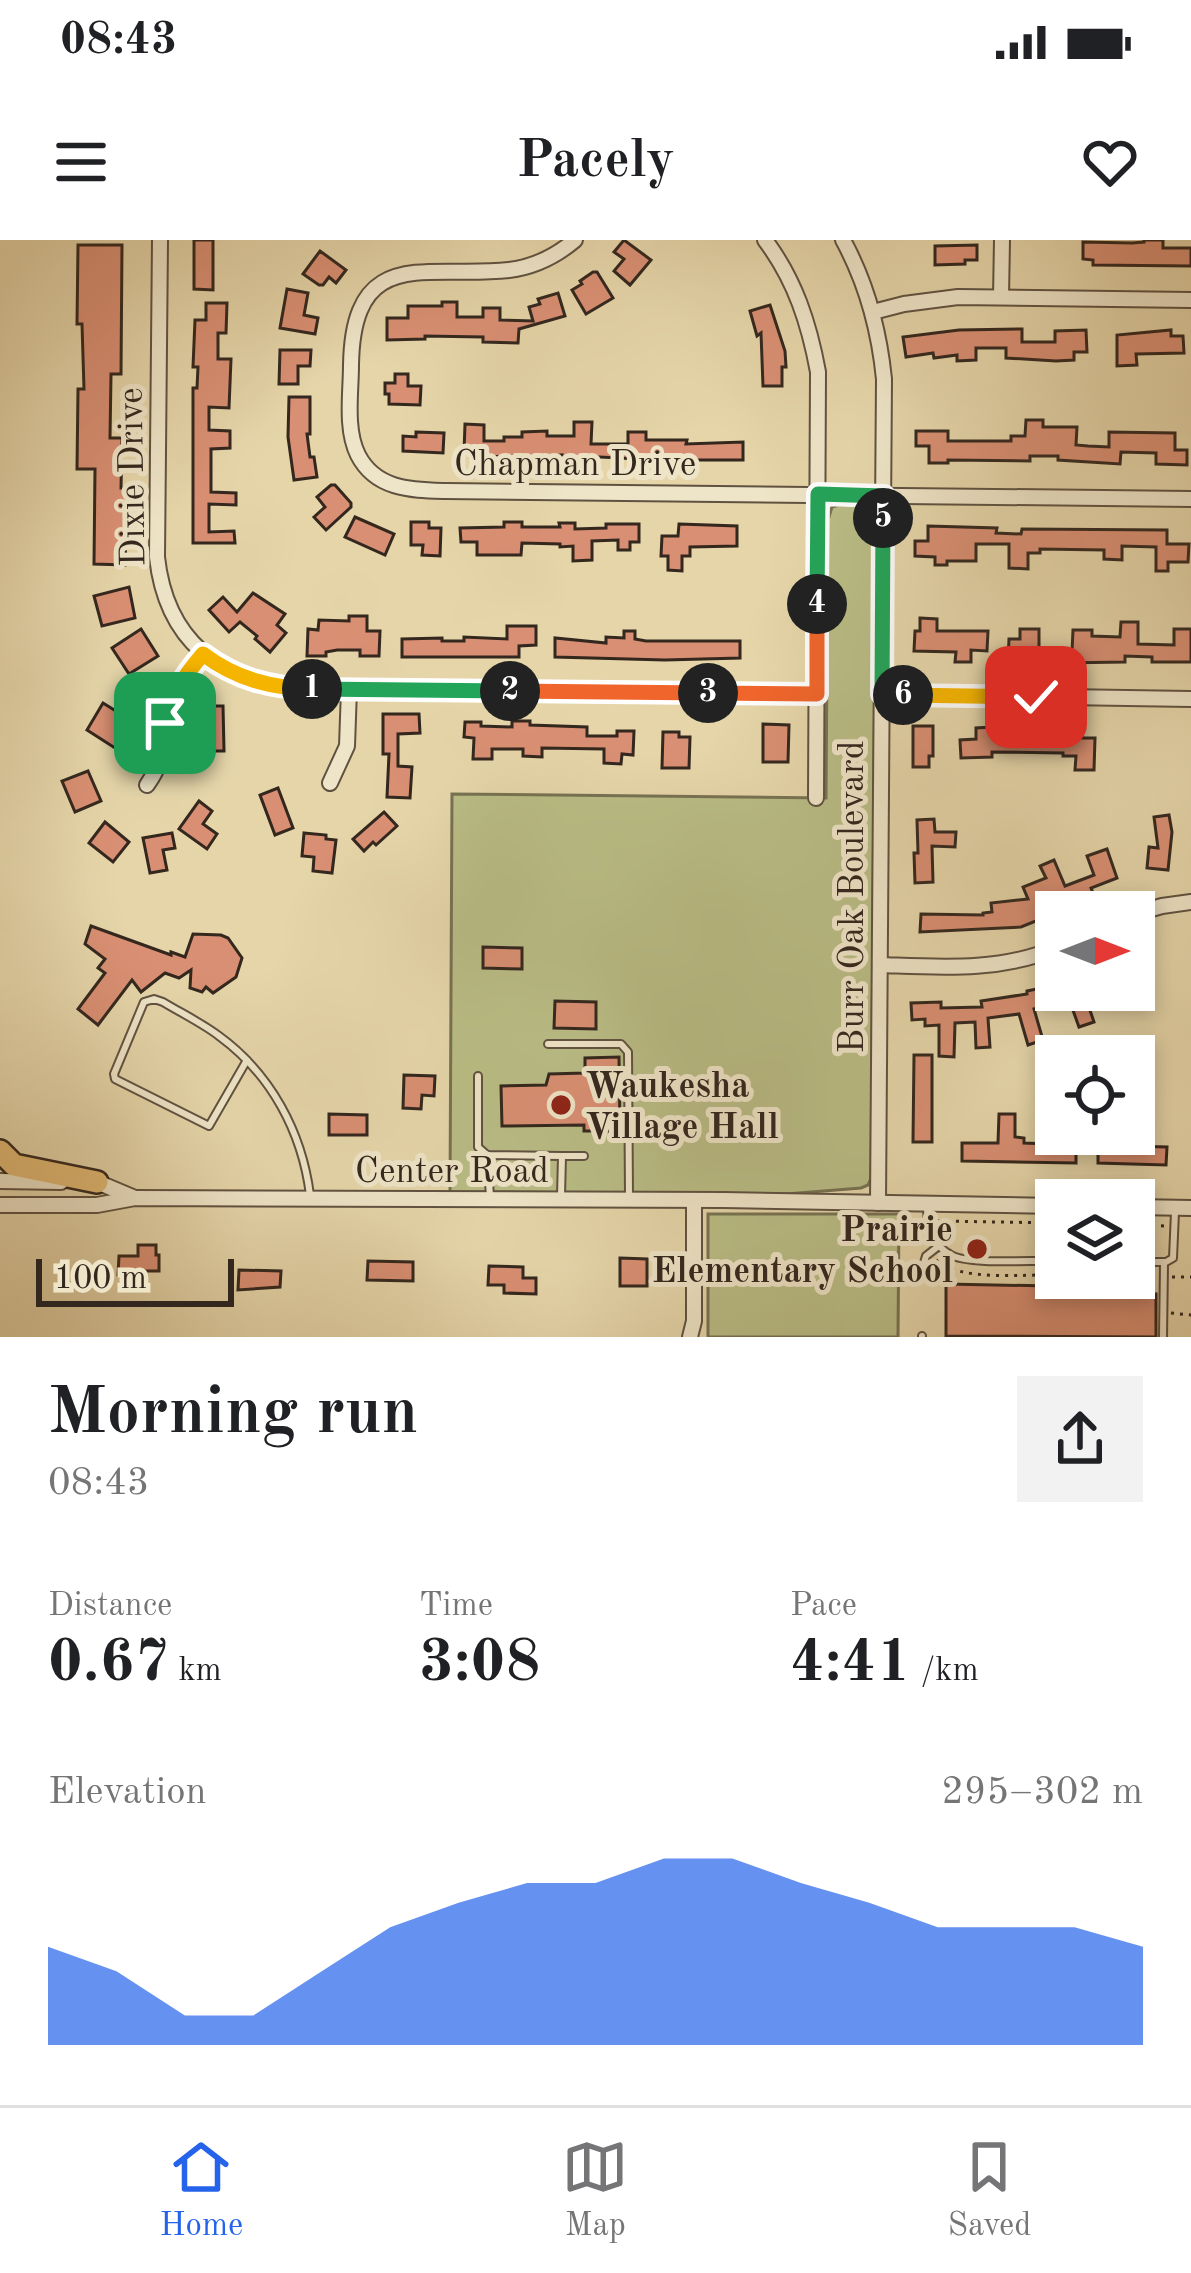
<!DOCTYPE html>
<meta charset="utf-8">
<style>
body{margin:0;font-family:"Old Standard TT",serif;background:#f2f2f2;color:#202124;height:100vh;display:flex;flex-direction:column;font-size:45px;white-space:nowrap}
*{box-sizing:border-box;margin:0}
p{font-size:39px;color:#757577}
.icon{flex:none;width:66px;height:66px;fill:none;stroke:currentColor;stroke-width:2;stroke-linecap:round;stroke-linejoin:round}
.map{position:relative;height:1097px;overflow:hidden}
.panel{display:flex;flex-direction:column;background:#fff;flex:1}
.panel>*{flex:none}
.needle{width:78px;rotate:90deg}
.fabs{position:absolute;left:1035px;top:651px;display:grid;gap:24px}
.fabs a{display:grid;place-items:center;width:120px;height:120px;border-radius:0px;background:#fff;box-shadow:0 6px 18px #0003;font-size:60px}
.scale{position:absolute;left:36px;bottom:30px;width:198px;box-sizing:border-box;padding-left:12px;border:6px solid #33271e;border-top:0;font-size:33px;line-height:42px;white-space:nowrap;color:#33271e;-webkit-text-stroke:9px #eee4c7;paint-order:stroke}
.pin{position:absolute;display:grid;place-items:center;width:102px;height:102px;color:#fff;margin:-51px;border-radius:24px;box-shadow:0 6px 18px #0006}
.km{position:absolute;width:60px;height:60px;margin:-30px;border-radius:50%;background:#222;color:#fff;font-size:33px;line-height:60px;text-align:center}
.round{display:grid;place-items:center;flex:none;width:126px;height:126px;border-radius:0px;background:#f2f2f2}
.headline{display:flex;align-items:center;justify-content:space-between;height:204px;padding:0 48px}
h1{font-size:66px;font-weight:700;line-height:90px}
.stats{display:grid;grid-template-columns:repeat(3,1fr);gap:18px;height:204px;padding:12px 48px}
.stats div{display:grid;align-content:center}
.stats b{font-size:60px;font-weight:700}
.stats small{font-size:33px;font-weight:400}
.stats p{font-size:33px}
.chart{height:336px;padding:24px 48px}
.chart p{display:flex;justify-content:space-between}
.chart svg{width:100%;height:216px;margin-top:12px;fill:#2563eb;opacity:.7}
.status{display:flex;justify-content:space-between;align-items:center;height:84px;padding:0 60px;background:#fff;direction:ltr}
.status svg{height:33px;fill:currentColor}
header{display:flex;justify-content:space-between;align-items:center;height:156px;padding:0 48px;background:#fff;font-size:54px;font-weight:700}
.tabs{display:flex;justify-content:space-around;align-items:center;height:168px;border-top:3px solid #e0e0e0;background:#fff;font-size:33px;color:#757577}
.tabs a{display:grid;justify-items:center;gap:6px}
.tabs .active{color:#2563eb}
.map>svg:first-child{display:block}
.green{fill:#b9bc85;stroke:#767252;stroke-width:3}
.building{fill:#d98f73;stroke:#33271e;stroke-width:3}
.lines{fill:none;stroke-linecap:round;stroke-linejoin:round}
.service-casing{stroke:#605241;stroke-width:10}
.minor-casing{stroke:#605241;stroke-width:18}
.primary-casing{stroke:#33271e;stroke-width:26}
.path{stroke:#33271e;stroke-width:3;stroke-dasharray:3 6;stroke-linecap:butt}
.service{stroke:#eee4c7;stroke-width:6}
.minor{stroke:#eee4c7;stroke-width:14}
.primary{stroke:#e2ba74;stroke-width:21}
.split-1-casing{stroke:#fff;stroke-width:24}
.split-2-casing{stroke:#fff;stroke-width:24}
.split-3-casing{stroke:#fff;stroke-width:24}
.split-4-casing{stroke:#fff;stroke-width:24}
.split-5-casing{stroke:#fff;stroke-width:24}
.split-6-casing{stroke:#fff;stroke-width:24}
.split-7-casing{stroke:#fff;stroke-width:24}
.split-1{stroke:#f5b400;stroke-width:15}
.split-2{stroke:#22a559;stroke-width:15}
.split-3{stroke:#f0652b;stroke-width:15}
.split-4{stroke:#f0652b;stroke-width:15}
.split-5{stroke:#22a559;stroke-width:15}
.split-6{stroke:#22a559;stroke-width:15}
.split-7{stroke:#f5b400;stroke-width:15}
.poi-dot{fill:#8f2418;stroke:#eee4c7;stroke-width:4.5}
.labels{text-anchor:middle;stroke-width:10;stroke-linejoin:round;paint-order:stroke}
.street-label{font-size:36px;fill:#33271e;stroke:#eee4c7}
.poi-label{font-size:36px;font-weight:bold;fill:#33271e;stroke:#eee4c7;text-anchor:start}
</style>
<div class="status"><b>08:43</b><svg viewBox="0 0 49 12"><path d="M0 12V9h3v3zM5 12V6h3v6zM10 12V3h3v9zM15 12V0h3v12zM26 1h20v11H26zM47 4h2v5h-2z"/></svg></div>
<header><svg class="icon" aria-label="menu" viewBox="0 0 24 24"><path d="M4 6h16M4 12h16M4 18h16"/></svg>Pacely<svg class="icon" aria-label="heart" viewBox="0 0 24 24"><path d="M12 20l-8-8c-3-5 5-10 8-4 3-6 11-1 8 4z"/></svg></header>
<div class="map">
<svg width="1191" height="1097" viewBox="0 0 1191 1097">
<rect width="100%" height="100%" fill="#e5d5a9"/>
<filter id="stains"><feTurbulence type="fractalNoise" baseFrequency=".00167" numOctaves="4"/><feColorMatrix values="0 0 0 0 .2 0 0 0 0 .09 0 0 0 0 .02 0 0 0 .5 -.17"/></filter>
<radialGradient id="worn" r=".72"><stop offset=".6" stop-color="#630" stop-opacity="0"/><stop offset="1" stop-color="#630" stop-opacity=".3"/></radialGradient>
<g class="green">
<path d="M839,265L868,266L876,274L871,938L868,945L861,948L786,954L450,952L452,554L826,558L828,280L832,267Z"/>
<path d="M708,974H899L898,1097H708Z"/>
</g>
<g class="building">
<path d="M194,0H213V50L194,49Z"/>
<path d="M624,0L651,20L630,45L614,31L624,19L614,12Z"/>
<path d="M1144,0H1163V8H1191V26L1093,25V20L1083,19V2L1132,3L1144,2Z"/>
<path d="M78,5H122L121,134H111L110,198H122L121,248H127L125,325L94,324L95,229H77L78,149H84L82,84H77Z"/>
<path d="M977,5V20H965V24L935,25V6Z"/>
<path d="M320,11L346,30L336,43L329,37L323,45H319L303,34Z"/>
<path d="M593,32H597L613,58L586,74L572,50L582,44L580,41Z"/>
<path d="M287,49L308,53L304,75L318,78L315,94L280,88Z"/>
<path d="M558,53L565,76L519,89L518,103L483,102V97L425,96V99L387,100V78H408V66H442V62H457V77H483V68H500V80L533,81L529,67L540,64L538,59Z"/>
<path d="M206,63H227L226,93H218V119H231L229,168L209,167V190L230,191V208L211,209V252L236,253V265L209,264V292L234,291L235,303H193V148H197L198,127H193L195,80H206Z"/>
<path d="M770,65L785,111L786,127H782V146H763L761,93L757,96L750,71Z"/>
<path d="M1022,89V102H1055V91L1086,90L1087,112H1074V120L1056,121L1006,118V108H976V120L957,121V115L934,118L933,113L906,117L903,97L959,90Z"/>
<path d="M1171,90V96H1183L1184,113L1136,114L1137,125L1117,126V95Z"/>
<path d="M280,110H311L310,126H298V144H279Z"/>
<path d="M395,134H408V146H421L420,165L389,164V154H385V143H395Z"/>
<path d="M289,157H310V194H307L310,217H314L317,237L294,240L288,197Z"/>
<path d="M1026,180H1043V187H1077L1076,205L1088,206L1109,207V192L1175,193V210H1187V225L1156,224V213L1121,212L1120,224L1058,220V216H1030V221L948,220V223H929V206H916V191H948V201H1011V196H1025Z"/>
<path d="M574,182H592L591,204H628V192H646V200H687L686,204L743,202V220H658L581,216V220H562V215L518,219V216L470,217L471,213L464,212L465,184L484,185V201H504V197H522V192L547,191V196H574Z"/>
<path d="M416,192L444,193L443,213L403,211V196L416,197Z"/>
<path d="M331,245H335L351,263V267L326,290L314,277L325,267L317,257Z"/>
<path d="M355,277L394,294L385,315L345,297Z"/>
<path d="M411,282H429V288H441L440,316L422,315L423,305H411Z"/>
<path d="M504,282H522V287H560L559,283H575V289L606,288V284H639V302H630V310H618V300L592,301V320L573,321V306L560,307V304L522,303L521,315H477V302H461L460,288L504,287Z"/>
<path d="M679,284L737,286V306L690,307V316H682V331L668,330V316H661L662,296H678Z"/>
<path d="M928,286L997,288L996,293L1021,294L1022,289L1167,290V304H1189L1188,322H1168V331H1156V307L1122,306V320L1104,319V310L1040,309V313H1028V329L1009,328V304H976V321H947V325H935V317L915,316V301H928Z"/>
<path d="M129,347L135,378L102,386L94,356Z"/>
<path d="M253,353L285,374L277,385L286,393L270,412L255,399L257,396L240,382L229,392L209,370L223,357L237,372Z"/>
<path d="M349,376H367V391H380L379,416H360V410H337L326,412V416H307L308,389L318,390L319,380L349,381Z"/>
<path d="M920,378L937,379V391H988L987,411L971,410V422H955L956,412L914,411L915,391H920Z"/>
<path d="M1121,382H1138V404L1174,405V389H1191V422H1152V417L1125,416V422L1060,423V412H1072L1073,390H1092V396L1120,397Z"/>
<path d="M507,386H536V405L519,406V417H402V399L442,398V401H464V397L507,399Z"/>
<path d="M141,389L158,416L129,434L112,408Z"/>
<path d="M1020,389H1039V422L1008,421L1009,399H1020Z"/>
<path d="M624,391H635V399L646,401H740V418L665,420L555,417V398L606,403V397L624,398Z"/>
<path d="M103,463L132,481L115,508L87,490Z"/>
<path d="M204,466H223L224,511H198V495H204Z"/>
<path d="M383,474H419L420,493L398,494V526L412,527L410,558L387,557L389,514H383Z"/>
<path d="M512,481H530V485L587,487V496H617V491H634L633,515L622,514L621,524L604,523V509L542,508V517L523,516V509H492V519H473L474,498L464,497L465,482H481V486L512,487Z"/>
<path d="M763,484L789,485L788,522H763Z"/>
<path d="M913,486H933V516H929V527H913Z"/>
<path d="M992,487L1030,490V487L1082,489V498H1095L1094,530H1075L1076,516H1063V513L992,512V517L961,518L960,500L976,499V488Z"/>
<path d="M663,492H679V497H690L689,528H662Z"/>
<path d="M88,531L101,561L75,572L62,541Z"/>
<path d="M278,548L293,588L275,595L260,555Z"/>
<path d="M199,561L212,571L203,584L217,594L207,609L179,589Z"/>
<path d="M384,572L397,586L376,605L373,602L364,611L353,599Z"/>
<path d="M1169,575L1172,592L1168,630L1147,628L1149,607L1158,608L1154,577Z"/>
<path d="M934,579L935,592H956L955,607L932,606L933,642L915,643L914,613H918L917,580Z"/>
<path d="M105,582L129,602L113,622L89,603Z"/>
<path d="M172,593L175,608L163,610L167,630L150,633L143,598Z"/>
<path d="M304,593L326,595V599L336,600L332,633L313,631L314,617L302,616Z"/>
<path d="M1107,609L1117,638L1091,648L1094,655L1039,674L1041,679L1021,687L920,692L921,674L983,675V673L992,672L991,663L1028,659L1023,647L1046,638L1040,626L1054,620L1065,646L1094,635L1087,616Z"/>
<path d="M91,686L171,715V712L185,717L193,694L221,695L228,698L242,718L236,737L213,753L206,747L202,752L190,748L191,730L179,738L165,733L141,752L132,740L98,785L78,769L105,733L98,728L105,719L85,704Z"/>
<path d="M483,707L522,708V729L483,728Z"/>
<path d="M1056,745V750H1083L1094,782L1079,787L1070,762L1034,769L1043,800L1028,805L1019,774L988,778L990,807L976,808L975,782L955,783L954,817L939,816V785L925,786V779L912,780L911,763L941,762V768L982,767L981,761L1027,754V751Z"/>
<path d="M555,761L596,762V789L554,788Z"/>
<path d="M914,815H932V902H913Z"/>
<path d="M619,817L620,891H584V885L502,886L501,846L546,845L549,834L585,833V818Z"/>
<path d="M404,835L435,836L434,856L422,855L421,869L403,868Z"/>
<path d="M329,874L367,875V895H329Z"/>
<path d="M999,874H1015V897L1024,898V903L1076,905V923L962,921V903H998Z"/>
<path d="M1111,896L1125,897V905L1129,906L1167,907L1166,925L1098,923V904L1111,905Z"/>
<path d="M138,1005H156V1015H159V1031H142V1041H128V1035H118L119,1016H138Z"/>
<path d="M620,1018L647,1019V1046H620Z"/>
<path d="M368,1021L413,1022V1041L367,1040Z"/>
<path d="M489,1026L523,1027V1038H536V1054L504,1053V1045H488Z"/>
<path d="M239,1030L281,1031L280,1047L238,1050Z"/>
<path d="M946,1044L1050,1046V1052L1156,1054V1097L946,1096Z"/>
</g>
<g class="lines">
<g class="service-casing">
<g id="service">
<path d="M548,804H621L628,812L629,956"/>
<path d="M247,820L209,886L115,839L114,834L144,762L154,759L163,762C181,773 202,783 219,796C271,834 302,892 310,955"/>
<path d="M478,836V907L487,915L562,916L561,956"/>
<path d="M487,915L490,956"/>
<path d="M562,916H584"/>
<path d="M927,967C927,986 933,1006 951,1015C969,1025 1034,1020 1056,1021"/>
<path d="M1134,1022H1166L1173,1018L1175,972"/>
<path d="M923,1026L926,1016L940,1005"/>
<path d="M922,1096V1097"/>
<path d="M1163,1097L1164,1023"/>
</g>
</g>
<g class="minor-casing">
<g id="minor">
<path d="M160,0L157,317C166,400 219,442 301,449L816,454"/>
<path d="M575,0C556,16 534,27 509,30C427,39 353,4 351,125C351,153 345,189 358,215C376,250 412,250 446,251L1191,259"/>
<path d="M765,0C795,40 809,83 818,132L816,558"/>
<path d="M843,0C867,44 879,89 884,139L878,963"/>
<path d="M1001,57L1002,0"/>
<path d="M873,72L904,64L958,57L1191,60"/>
<path d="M882,454L1191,459"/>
<path d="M330,543L347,506L349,449"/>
<path d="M147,545C170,513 159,496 170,462C177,443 190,428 203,414"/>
<path d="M1134,674L1162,666L1191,662"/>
<path d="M880,725C939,727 1000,732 1056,708"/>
<path d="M0,941L61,942"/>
<path d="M89,942H97L135,958"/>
<path d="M0,965H97L135,958L724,960L1056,966"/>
<path d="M1134,967L1191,968"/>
<path d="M690,1097L694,1081V960"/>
</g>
</g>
<g class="primary-casing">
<path id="primary" d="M0,911L14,925L97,942"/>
</g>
<g class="path">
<path d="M902,981H916"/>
<path d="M938,981L1056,983"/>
<path d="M1134,985L1165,986"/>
<path d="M936,1020C961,1042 1023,1034 1056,1035"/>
<path d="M1134,1036L1156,1037"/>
<path d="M1172,1037H1191"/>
<path d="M1066,1053L1067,1038"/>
<path d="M1171,1073L1191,1075"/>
</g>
<use href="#service" class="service"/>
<use href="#minor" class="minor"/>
<use href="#primary" class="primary"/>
</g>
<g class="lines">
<g class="split-1-casing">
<path id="split-1" d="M165,483C172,454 184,436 203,414C236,439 271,448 312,449"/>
</g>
<g class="split-2-casing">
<path id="split-2" d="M312,449L510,451"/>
</g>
<g class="split-3-casing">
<path id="split-3" d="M510,451L708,453"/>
</g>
<g class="split-4-casing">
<path id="split-4" d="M708,453L817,454V364"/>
</g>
<g class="split-5-casing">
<path id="split-5" d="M817,364L818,254L884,256L883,278"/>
</g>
<g class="split-6-casing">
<path id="split-6" d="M883,278L882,454L903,455"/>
</g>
<g class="split-7-casing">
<path id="split-7" d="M903,455L1036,457"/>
</g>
<use href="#split-1" class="split-1"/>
<use href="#split-2" class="split-2"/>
<use href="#split-3" class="split-3"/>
<use href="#split-4" class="split-4"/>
<use href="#split-5" class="split-5"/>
<use href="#split-6" class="split-6"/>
<use href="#split-7" class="split-7"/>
</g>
<g class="poi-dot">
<circle cx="561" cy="865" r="12"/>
<circle cx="977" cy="1009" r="12"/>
</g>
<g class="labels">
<g class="street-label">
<text x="575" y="235">Chapman Drive</text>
<text transform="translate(130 237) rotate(-91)" y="13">Dixie Drive</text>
<text transform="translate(850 657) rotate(-90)" y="13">Burr Oak Boulevard</text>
<text x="452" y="942">Center Road</text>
</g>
<g class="poi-label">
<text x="585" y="857">Waukesha<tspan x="585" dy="41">Village Hall</tspan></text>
<text x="953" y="1001" text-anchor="end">Prairie<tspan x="953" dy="41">Elementary School</tspan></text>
</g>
</g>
<rect width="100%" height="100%" filter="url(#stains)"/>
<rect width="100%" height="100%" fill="url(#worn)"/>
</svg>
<div class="fabs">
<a><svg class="needle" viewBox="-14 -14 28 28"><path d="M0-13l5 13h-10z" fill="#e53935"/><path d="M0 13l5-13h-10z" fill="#757577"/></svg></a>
<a><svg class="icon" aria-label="locate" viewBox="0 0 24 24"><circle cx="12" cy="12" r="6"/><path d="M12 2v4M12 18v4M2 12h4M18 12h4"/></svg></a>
<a><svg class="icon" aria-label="layers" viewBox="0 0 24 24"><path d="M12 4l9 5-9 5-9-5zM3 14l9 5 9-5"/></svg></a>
</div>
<div class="scale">100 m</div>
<div class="pin" style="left:165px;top:483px;background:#1e9e55"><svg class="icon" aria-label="arrive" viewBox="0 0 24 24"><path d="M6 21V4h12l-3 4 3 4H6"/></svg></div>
<div class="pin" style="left:1036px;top:457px;background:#d93025"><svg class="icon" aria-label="check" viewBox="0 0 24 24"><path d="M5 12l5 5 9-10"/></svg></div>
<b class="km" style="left:312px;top:449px">1</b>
<b class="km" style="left:510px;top:451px">2</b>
<b class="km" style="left:708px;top:453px">3</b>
<b class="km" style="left:817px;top:364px">4</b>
<b class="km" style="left:883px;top:278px">5</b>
<b class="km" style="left:903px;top:455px">6</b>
</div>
<section class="panel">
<div class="headline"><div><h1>Morning run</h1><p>08:43</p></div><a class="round"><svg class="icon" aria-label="share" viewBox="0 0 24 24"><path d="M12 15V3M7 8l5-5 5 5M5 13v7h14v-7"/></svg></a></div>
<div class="stats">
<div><p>Distance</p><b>0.67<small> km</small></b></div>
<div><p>Time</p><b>3:08</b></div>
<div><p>Pace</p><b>4:41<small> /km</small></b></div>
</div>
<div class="chart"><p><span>Elevation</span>295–302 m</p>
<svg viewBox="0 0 160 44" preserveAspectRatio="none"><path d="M0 44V24L10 29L20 38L30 38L40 29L50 20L60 15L70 11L80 11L90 6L100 6L110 11L120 15L130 20L140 20L150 20L160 24V44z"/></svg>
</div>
</section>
<nav class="tabs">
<a class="active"><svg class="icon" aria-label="home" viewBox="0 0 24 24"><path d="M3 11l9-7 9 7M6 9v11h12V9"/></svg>Home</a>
<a><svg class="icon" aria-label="map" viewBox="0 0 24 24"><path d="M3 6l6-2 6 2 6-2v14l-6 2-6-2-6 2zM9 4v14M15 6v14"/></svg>Map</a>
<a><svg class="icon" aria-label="saved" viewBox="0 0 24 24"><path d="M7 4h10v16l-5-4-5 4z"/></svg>Saved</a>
</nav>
